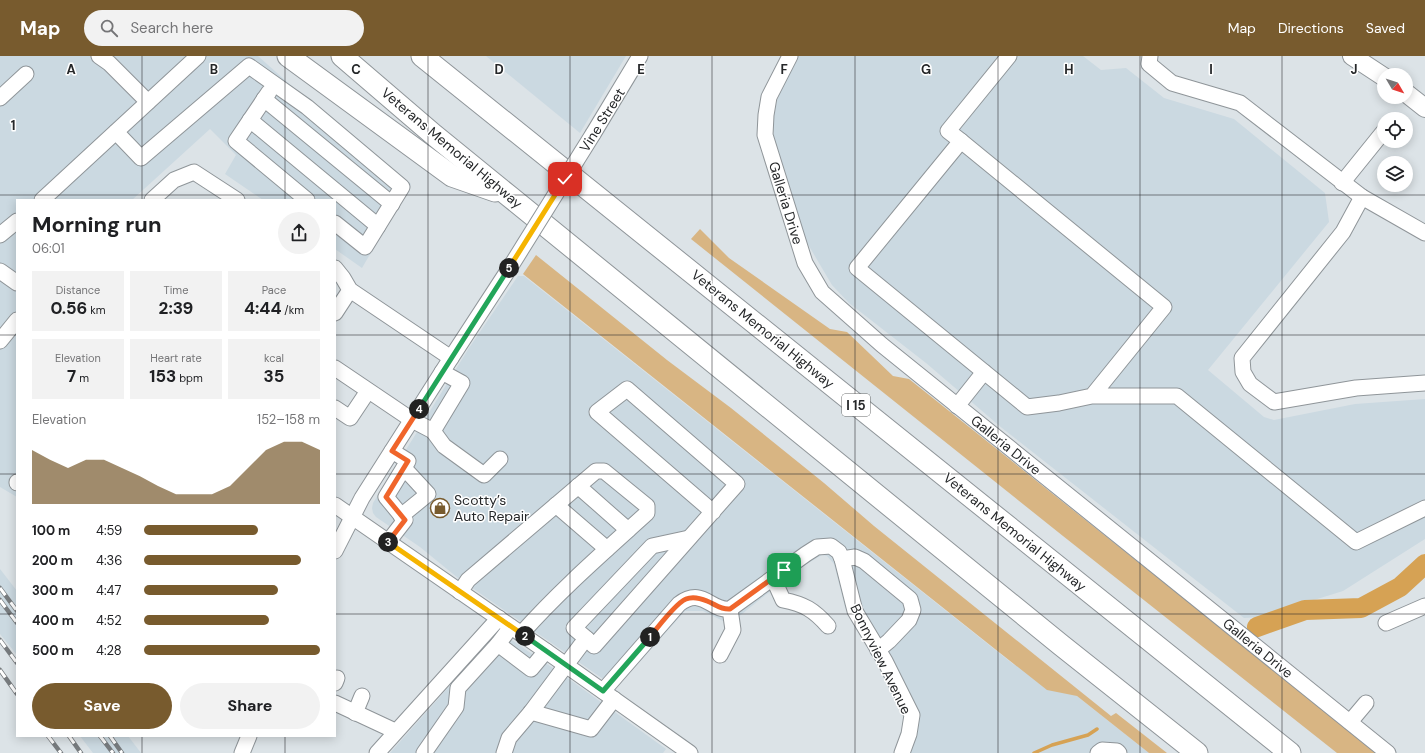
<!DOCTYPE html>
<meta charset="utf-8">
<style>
body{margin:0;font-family:"DM Sans",sans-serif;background:#f2f2f2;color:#202124;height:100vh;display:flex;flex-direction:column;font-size:15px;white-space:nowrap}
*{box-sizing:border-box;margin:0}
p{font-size:13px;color:#757577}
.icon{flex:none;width:22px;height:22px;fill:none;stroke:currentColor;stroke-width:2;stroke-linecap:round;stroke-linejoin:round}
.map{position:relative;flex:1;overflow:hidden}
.drawer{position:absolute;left:16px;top:143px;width:320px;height:538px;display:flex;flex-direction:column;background:#fff;border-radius:0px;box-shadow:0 2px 10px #0003}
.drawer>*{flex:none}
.needle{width:26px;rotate:129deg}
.tools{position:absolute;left:1377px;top:12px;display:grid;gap:8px}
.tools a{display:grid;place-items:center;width:36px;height:36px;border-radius:50%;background:#fff;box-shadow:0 2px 10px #0003;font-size:20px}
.pin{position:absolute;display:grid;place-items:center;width:34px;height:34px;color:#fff;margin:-17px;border-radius:8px;box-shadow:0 2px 6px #0006}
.km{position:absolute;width:20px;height:20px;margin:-10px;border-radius:50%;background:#222;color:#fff;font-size:11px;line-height:20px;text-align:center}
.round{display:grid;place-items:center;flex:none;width:42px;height:42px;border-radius:21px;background:#f2f2f2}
.summary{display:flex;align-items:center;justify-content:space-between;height:68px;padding:0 16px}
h1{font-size:22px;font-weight:700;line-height:30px}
.figures{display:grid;grid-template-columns:repeat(3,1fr);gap:6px;height:68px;padding:4px 16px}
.figures div{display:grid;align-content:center;border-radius:0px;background:#f2f2f2;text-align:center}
.figures b{font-size:17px;font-weight:700}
.figures small{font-size:11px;font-weight:400}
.figures p{font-size:11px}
.chart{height:112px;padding:8px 16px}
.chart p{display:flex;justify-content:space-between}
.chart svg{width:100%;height:72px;margin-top:4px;fill:#785b2e;opacity:.7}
.cta{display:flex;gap:8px;margin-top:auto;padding:8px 16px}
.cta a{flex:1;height:46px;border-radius:24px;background:#785b2e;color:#fff;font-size:16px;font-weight:700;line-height:46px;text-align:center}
.cta a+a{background:#f2f2f2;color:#202124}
ul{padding:0 16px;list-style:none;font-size:13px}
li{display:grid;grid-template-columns:64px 48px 1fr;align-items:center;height:30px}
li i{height:10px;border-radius:5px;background:#785b2e}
header{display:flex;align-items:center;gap:24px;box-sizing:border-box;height:56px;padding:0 20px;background:#785b2e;color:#fff}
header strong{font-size:19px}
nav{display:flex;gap:22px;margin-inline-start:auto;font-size:14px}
.search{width:280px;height:36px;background:#f2f2f2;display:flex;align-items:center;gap:10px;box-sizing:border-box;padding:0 14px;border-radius:22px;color:#757577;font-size:15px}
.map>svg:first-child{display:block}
.built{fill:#cbd9e1}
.green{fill:#d8b583}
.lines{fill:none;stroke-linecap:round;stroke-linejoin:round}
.stream{stroke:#d6a254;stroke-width:3.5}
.river{stroke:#d6a254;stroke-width:20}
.minor-casing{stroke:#8f9599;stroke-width:17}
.major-casing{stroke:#8f9599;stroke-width:20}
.highway-casing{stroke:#8f9599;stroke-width:23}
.minor{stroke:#fff;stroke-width:15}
.major{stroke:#fff;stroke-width:18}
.highway{stroke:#fff;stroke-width:21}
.rail-casing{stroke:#777b7e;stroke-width:4.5}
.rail{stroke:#fff;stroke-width:3;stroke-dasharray:9;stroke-linecap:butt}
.minor-bridge-casing{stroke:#8f9599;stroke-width:17;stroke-linecap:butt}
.minor-bridge{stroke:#fff;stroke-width:15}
.split-1-casing{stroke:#fff;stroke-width:8}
.split-2-casing{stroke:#fff;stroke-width:8}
.split-3-casing{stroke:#fff;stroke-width:8}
.split-4-casing{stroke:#fff;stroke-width:8}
.split-5-casing{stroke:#fff;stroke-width:8}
.split-6-casing{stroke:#fff;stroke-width:8}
.split-1{stroke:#f0652b;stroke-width:5}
.split-2{stroke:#22a559;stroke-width:5}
.split-3{stroke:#f5b400;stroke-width:5}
.split-4{stroke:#f0652b;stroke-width:5}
.split-5{stroke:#22a559;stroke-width:5}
.split-6{stroke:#f5b400;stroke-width:5}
.grid{fill:none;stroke:#252729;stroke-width:1;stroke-opacity:0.55}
.labels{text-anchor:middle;stroke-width:3;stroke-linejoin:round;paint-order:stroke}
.shield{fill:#fff;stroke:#666869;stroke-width:1}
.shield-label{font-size:13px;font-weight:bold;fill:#252729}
.street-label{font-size:14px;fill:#252729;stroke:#fff}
.poi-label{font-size:14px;fill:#252729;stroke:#fff;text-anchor:start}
.grid-label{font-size:13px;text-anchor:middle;font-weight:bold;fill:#252729;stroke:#fff;stroke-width:3;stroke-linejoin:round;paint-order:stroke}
</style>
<header>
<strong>Map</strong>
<div class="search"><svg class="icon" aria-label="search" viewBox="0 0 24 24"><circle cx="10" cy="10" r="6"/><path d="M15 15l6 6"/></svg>Search here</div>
<nav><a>Map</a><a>Directions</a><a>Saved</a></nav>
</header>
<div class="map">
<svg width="1425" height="697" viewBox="0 0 1425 697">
<rect width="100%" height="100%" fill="#dce3e7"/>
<g class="built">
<path d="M0,0H258L295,33L411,128L362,212L335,193V144H263L225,118L236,99L210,73L132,144H17V441L0,431Z"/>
<path d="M486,0H626L580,77Z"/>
<path d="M798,0H1083L1101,14L1126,12L1164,42L1234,63L1325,137L1329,166L1208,314L1264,361L1274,364L1355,348L1425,343V483L1343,535L1260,561L1244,562L1002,372L926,307L849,247L832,229L806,185L776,90L774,81L773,66L777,45L780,35Z"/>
<path d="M518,220H524L1013,608L1038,621L1044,626L1077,640L1149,697H895L909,667L896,636L852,566L845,551L834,508L827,500L822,499L798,513L737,562L725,566L703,555H685L616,632L458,522L420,491L376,461L373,457L372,452L373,447L469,292Z"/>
<path d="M0,513L17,535V599L0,578Z"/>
<path d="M500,576L569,623L666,693L663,697H390L495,579Z"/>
<path d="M80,680H128L141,697H93Z"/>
</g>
<g class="green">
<path d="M700,173L729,202L830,273L847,276L893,320L909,323L1377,697H1337L1063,480L691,183Z"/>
<path d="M536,199L667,304L731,352L824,427L874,470L1111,660L1116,657L1167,697H1149L1077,640L1047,634L1000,597L523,218Z"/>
</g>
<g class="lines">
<path class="stream" d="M1034,697L1052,689L1088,679L1097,673"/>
<path class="river" d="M1257,571L1305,554L1361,552L1400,531L1425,508"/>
<g class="minor-casing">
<g id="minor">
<path d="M99,0L109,7L148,46"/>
<path d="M790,0L769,41L766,59L765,79L805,207L822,236L882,289L1388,697"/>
<path d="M1150,0L1149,8L1172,27L1240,47L1362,141L1425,177"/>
<path d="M269,36L236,85L307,144"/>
<path d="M0,42L26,18"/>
<path d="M264,43L392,148"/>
<path d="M250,64L378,170"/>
<path d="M116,76L141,102L249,10L307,51L402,131L365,191L335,167"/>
<path d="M593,78L640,0"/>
<path d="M961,85L948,75L1009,0"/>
<path d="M1342,127L1384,75"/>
<path d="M1362,141L1343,176L1242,302L1243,316L1250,328L1274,346L1356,332L1425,327"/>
<path d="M42,144L198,0"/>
<path d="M152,144L174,124L194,116L237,144"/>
<path d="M0,179L17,165"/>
<path d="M335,212L343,222L350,234L451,302"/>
<path d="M0,215L17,227"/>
<path d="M335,257L350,234"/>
<path d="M0,285L17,264"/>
<path d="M335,312L412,364L433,375L462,327L442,316"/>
<path d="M1092,340L1164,251L961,85L857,212L1027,351L1059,347L1092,340H1177L1356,486L1425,452"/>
<path d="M957,350L984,316"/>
<path d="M335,352L350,362L368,335"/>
<path d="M433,375L444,390L484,419L500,403"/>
<path d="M17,427V426"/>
<path d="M578,430L628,474"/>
<path d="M335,449L546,595L690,697"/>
<path d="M556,449L607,493"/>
<path d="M401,460L428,438L404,412"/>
<path d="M388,486L405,464L386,441L408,405L392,395"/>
<path d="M335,495L362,442L451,302L509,213"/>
<path d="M842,503L855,501L864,505L910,543L913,554L909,564L889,585L878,594"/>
<path d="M773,522L783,544C804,548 814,554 828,570"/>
<path d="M460,536L468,524L596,415H604L647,450V457C604,496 560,534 521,578"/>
<path d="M1386,567L1425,550"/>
<path d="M511,571L498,588L531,613L546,595"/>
<path d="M587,583L574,572L652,490L689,482"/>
<path d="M720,599L733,574L730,553"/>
<path d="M335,627L337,622"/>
<path d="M603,635L679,548C703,530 711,556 730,553L806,498L817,491L831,490L839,496L842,503L855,555L885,605L912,659L909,678L902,697"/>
<path d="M335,647L395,675"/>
<path d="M531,656L591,673L614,643"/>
<path d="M355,657L362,640"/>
<path d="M1350,666L1366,647"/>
<path d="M242,697L249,680"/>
<path d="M377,697L499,562"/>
<path d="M424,697L456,651L458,632L498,588"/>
<path d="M504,697L509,682L531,656L581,589L587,583L594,590C642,536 689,482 737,428L627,333L597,356L713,456"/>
<path d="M1098,697L1102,694L1117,695L1119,697"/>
</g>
</g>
<g class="major-casing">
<g id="major">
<path d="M1352,0L1384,21"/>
<path d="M1406,37L1425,52"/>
</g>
</g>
<g class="highway-casing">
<g id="highway">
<path d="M288,0L452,120L495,135"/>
<path d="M342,0L434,79L509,140L1061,589L1197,697"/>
<path d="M422,0L1290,697"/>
</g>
</g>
<use href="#minor" class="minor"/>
<use href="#major" class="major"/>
<use href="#highway" class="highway"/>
<g class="rail-casing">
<g id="rail">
<path d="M0,532L17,555"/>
<path d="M0,544L17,567"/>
<path d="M0,584L17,607"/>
<path d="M0,614L17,638"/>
<path d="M48,680L61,697"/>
<path d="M69,680L81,697"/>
<path d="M100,680L113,697"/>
<path d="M110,680L122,697"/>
</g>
</g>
<use href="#rail" class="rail"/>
<g class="minor-bridge-casing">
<path id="minor-bridge" d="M509,213L593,78"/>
</g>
<use href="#minor-bridge" class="minor-bridge"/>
</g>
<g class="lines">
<g class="split-1-casing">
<path id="split-1" d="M650,581C657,572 676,547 686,543C693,540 700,542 707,545C715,548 721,554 730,553L784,514"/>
</g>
<g class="split-2-casing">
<path id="split-2" d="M525,580L603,635L650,581"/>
</g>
<g class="split-3-casing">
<path id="split-3" d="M388,486L525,580"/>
</g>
<g class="split-4-casing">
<path id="split-4" d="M388,486L405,464L386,441L408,405L392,395L419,353"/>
</g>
<g class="split-5-casing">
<path id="split-5" d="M419,353L509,212"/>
</g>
<g class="split-6-casing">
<path id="split-6" d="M509,212L565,123"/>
</g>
<use href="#split-1" class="split-1"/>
<use href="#split-2" class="split-2"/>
<use href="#split-3" class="split-3"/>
<use href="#split-4" class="split-4"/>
<use href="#split-5" class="split-5"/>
<use href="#split-6" class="split-6"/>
</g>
<path class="grid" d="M142,0V144M285,0V144M428,0V697M570,0V697M712,0V697M855,0V697M998,0V697M1140,0V697M1282,0V697M0,139H1425M0,279H17M335,279H1425M0,418H17M335,418H1425M0,558H17M335,558H1425M142,680V697M285,680V697"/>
<defs>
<g id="shop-ring" transform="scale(1)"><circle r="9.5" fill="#fff" stroke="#785b2e" stroke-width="1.5"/><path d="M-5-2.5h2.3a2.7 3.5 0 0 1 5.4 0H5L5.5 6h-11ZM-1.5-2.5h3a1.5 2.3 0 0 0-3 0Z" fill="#785b2e"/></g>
</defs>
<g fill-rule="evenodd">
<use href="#shop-ring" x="440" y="452"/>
</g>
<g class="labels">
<rect class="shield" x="842" y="338" width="28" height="22" rx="3"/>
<g class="shield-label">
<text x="856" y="354">I 15</text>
</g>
<g class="street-label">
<text transform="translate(602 64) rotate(-58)" y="5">Vine Street</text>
<text transform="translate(452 92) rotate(40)" y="5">Veterans Memorial Highway</text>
<text transform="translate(786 147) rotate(73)" y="5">Galleria Drive</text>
<text transform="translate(763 273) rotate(39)" y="5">Veterans Memorial Highway</text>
<text transform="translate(1006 389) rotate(39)" y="5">Galleria Drive</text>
<text transform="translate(1015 476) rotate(39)" y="5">Veterans Memorial Highway</text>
<text transform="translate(1258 592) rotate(39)" y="5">Galleria Drive</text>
<text transform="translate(881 603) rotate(64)" y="5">Bonnyview Avenue</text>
</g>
<g class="poi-label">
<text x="454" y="449">Scotty’s<tspan x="454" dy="16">Auto Repair</tspan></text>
</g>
</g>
<g class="grid-label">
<text x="71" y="18">A</text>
<text x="214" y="18">B</text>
<text x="356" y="18">C</text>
<text x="499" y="18">D</text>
<text x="641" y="18">E</text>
<text x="784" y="18">F</text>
<text x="926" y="18">G</text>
<text x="1069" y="18">H</text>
<text x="1211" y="18">I</text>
<text x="1354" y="18">J</text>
<text x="13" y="74">1</text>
</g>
</svg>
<div class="tools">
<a><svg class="needle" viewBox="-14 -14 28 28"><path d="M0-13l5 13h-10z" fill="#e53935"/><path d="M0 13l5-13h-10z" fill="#757577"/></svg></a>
<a><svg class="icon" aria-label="locate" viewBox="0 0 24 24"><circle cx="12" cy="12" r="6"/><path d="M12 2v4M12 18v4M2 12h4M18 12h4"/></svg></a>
<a><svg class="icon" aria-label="layers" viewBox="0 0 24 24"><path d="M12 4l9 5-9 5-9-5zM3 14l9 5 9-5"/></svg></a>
</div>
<div class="pin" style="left:784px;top:514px;background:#1e9e55"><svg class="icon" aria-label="arrive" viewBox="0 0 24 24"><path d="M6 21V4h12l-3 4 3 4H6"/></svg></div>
<div class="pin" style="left:565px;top:123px;background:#d93025"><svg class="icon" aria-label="check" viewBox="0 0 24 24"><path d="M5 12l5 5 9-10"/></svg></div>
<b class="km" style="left:650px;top:581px">1</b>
<b class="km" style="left:525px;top:580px">2</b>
<b class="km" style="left:388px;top:486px">3</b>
<b class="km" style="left:419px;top:353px">4</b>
<b class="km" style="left:509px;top:212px">5</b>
<section class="drawer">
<div class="summary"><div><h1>Morning run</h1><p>06:01</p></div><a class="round"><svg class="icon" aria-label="share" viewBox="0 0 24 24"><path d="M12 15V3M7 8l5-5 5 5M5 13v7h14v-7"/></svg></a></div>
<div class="figures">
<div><p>Distance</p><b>0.56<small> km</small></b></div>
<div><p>Time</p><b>2:39</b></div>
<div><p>Pace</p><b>4:44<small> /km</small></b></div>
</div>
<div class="figures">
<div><p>Elevation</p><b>7<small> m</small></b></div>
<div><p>Heart rate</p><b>153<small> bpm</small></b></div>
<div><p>kcal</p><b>35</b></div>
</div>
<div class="chart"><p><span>Elevation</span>152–158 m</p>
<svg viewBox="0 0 160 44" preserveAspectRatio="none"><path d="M0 44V11L10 17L20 22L30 17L40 17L50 22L60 27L70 33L80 38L90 38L100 38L110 33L120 22L130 11L140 6L150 6L160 11V44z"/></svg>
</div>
<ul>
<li><b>100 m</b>4:59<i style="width:65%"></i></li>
<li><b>200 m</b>4:36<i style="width:89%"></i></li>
<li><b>300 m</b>4:47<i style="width:76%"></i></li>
<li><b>400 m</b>4:52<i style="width:71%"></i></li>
<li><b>500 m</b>4:28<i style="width:100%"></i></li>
</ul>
<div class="cta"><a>Save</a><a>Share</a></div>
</section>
</div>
